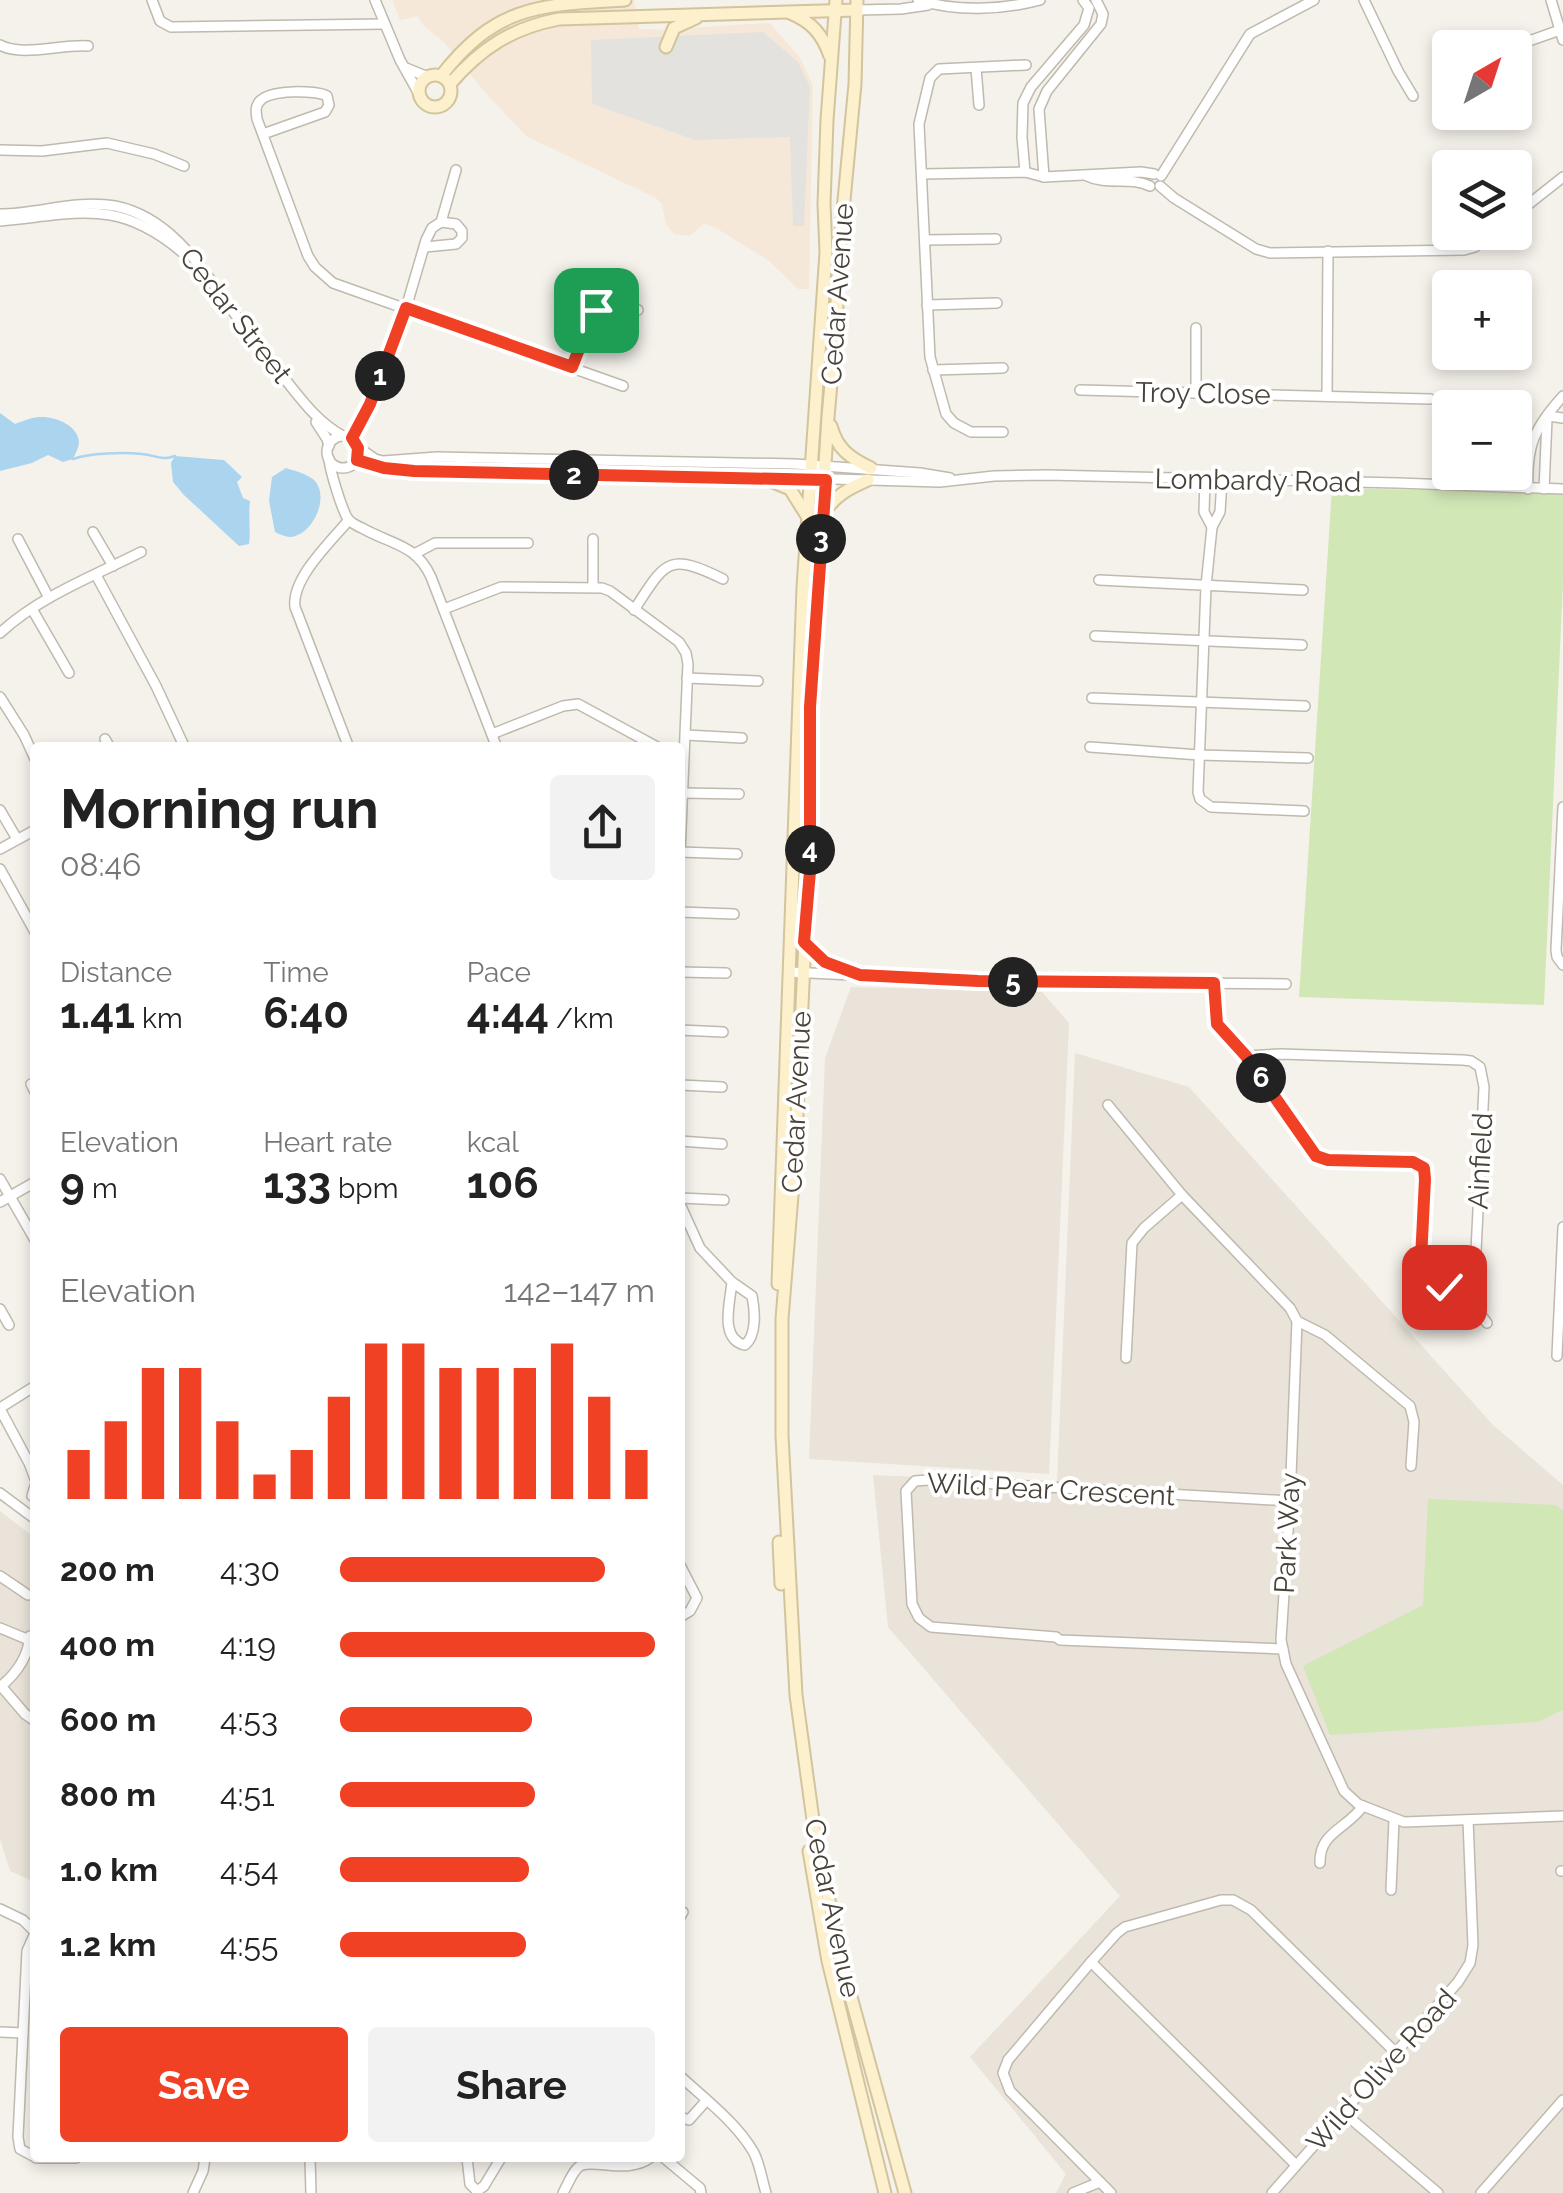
<!DOCTYPE html>
<meta charset="utf-8">
<style>
body{margin:0;font-family:Raleway,sans-serif;background:#f2f2f2;color:#222;height:100vh;display:flex;flex-direction:column;font-size:38px;white-space:nowrap}
*{box-sizing:border-box;margin:0}
p{font-size:32px;color:#767676}
.icon{flex:none;width:55px;height:55px;fill:none;stroke:currentColor;stroke-width:2;stroke-linecap:round;stroke-linejoin:round}
.map{position:relative;flex:1;overflow:hidden}
.details{position:absolute;left:30px;top:742px;width:655px;height:1420px;display:flex;flex-direction:column;background:#fff;border-radius:10px;box-shadow:0 5px 15px #0003}
.details>*{flex:none}
.needle{width:65px;rotate:39deg}
.fabs{position:absolute;left:1432px;top:30px;display:grid;gap:20px}
.fabs a{display:grid;place-items:center;width:100px;height:100px;border-radius:10px;background:#fff;box-shadow:0 5px 15px #0003;font-size:50px}
.pin{position:absolute;display:grid;place-items:center;width:85px;height:85px;color:#fff;margin:-42px;border-radius:20px;box-shadow:0 5px 15px #0006}
.km{position:absolute;width:50px;height:50px;margin:-25px;border-radius:50%;background:#222;color:#fff;font-size:28px;line-height:50px;text-align:center}
.round{display:grid;place-items:center;flex:none;width:105px;height:105px;border-radius:10px;background:#f2f2f2}
.head{display:flex;align-items:center;justify-content:space-between;height:170px;padding:0 30px}
h1{font-size:55px;font-weight:700;line-height:75px}
.stats{display:grid;grid-template-columns:repeat(3,1fr);gap:15px;height:170px;padding:10px 30px}
.stats div{display:grid;align-content:center}
.stats b{font-size:42px;font-weight:700}
.stats small{font-size:28px;font-weight:400}
.stats p{font-size:28px}
.chart{height:280px;padding:20px 30px}
.chart p{display:flex;justify-content:space-between}
.chart svg{width:100%;height:180px;margin-top:10px;stroke:#f14125;stroke-width:6}
.action{display:flex;gap:20px;margin-top:auto;padding:20px 30px}
.action a{flex:1;height:115px;border-radius:10px;background:#f14125;color:#fff;font-size:40px;font-weight:700;line-height:115px;text-align:center}
.action a+a{background:#f2f2f2;color:#222}
ul{padding:0 30px;list-style:none;font-size:32px}
li{display:grid;grid-template-columns:160px 120px 1fr;align-items:center;height:75px}
li i{height:25px;border-radius:12px;background:#f14125}
.map>svg:first-child{display:block}
.residential{fill:#e9e3d9}
.commercial{fill:#f5e8d8}
.green{fill:#d2e7b6}
.parking{fill:#e4e2df}
.water{fill:#abd4ee}
.lines{fill:none;stroke-linecap:round;stroke-linejoin:round}
.stream{stroke:#abd4ee;stroke-width:2.5}
.street-casing{stroke:#c0b9ae;stroke-width:12}
.secondary-casing{stroke:#d2c49c;stroke-width:15}
.street{stroke:#fff;stroke-width:9}
.secondary{stroke:#fdf0cd;stroke-width:11}
.route-casing{stroke:#fff;stroke-width:20}
.route{stroke:#f14125;stroke-width:12}
.labels{text-anchor:middle;stroke-width:8;stroke-linejoin:round;paint-order:stroke}
.street-label{font-size:28px;fill:#494239;stroke:#fff}
</style>
<div class="map">
<svg width="1563" height="2193" viewBox="0 0 1563 2193">
<rect width="100%" height="100%" fill="#f5f2eb"/>
<g class="residential">
<path d="M851,987L1042,992L1069,1023L1049,1474L809,1459L825,1058Z"/>
<path d="M1075,1053L1189,1087L1493,1425L1563,1485V2193H1056L1066,2174L970,2057L1120,1896L888,1627L873,1475L1057,1483Z"/>
<path d="M0,1511L35,1538V1882L10,1871L0,1839Z"/>
</g>
<path class="commercial" d="M392,0H634L639,29L678,30L687,28L770,23L801,59L813,86L809,289H798L768,260L716,228L704,224L689,236L674,234L666,224L662,204L656,198L526,136L483,90L444,42L423,25L418,16L400,20Z"/>
<g class="green">
<path d="M1332,488L1563,493V582L1544,1005L1299,997Z"/>
<path d="M1428,1499L1556,1505L1563,1511V1710L1537,1722L1330,1735L1303,1666L1423,1605Z"/>
</g>
<path class="parking" d="M763,32L798,62L810,87L804,226H793L790,137L695,140L592,104L591,40Z"/>
<g class="water">
<path d="M0,413L15,424C23,421 32,417 40,417C54,416 79,425 79,443C79,446 75,455 73,459L63,462L48,455L32,463L0,471Z"/>
<path d="M175,456L224,460L242,477L237,482L243,498L250,501C248,516 251,530 249,544L239,546L184,495L173,482L171,463Z"/>
<path d="M286,468C295,471 308,474 315,481C330,498 312,536 290,537C285,537 280,534 275,532L269,501L272,477Z"/>
</g>
<g class="lines">
<path class="stream" d="M73,459C90,453 123,452 142,454C155,455 162,461 175,456"/>
<g class="street-casing">
<g id="street">
<path d="M152,0L160,21L171,27L384,24"/>
<path d="M375,0L400,60L419,94"/>
<path d="M918,0C957,12 1002,10 1040,0"/>
<path d="M1364,0L1398,71L1413,96"/>
<path d="M1551,0L1563,40"/>
<path d="M857,10L901,9L928,5"/>
<path d="M0,45C21,57 61,44 88,46"/>
<path d="M1512,47L1560,30"/>
<path d="M406,68L428,77"/>
<path d="M976,68L979,105"/>
<path d="M263,134L325,112L329,105L327,96C316,90 269,89 259,102C255,108 256,111 257,119L308,256L315,267L333,283L623,386"/>
<path d="M0,150L42,151L107,143L154,154L184,166"/>
<path d="M1025,172L1022,137L1023,103L1031,87L1084,25L1089,8L1083,0"/>
<path d="M922,174L1025,172L1044,177L1141,172L1154,174"/>
<path d="M1087,176C1107,186 1129,176 1150,186"/>
<path d="M1161,176L1250,34L1314,0"/>
<path d="M1044,177L1039,109L1047,91L1101,24L1103,14L1096,0"/>
<path d="M1160,186L1174,198L1256,249L1270,253L1464,250L1475,247L1493,232"/>
<path d="M0,214C38,214 76,199 115,206C170,217 202,268 232,310C250,335 269,359 288,383C304,403 320,424 343,436"/>
<path d="M1515,215L1563,177"/>
<path d="M0,221C77,214 118,197 183,253"/>
<path d="M925,240L996,239"/>
<path d="M425,247L456,244L462,238V231L456,224L441,222"/>
<path d="M927,305L997,303"/>
<path d="M1196,328V393"/>
<path d="M572,367C579,350 591,297 615,300C623,302 631,307 638,310"/>
<path d="M933,370L1003,368"/>
<path d="M1080,390L1430,399"/>
<path d="M1327,396L1328,251"/>
<path d="M1548,416L1563,418"/>
<path d="M316,422L327,439L329,446"/>
<path d="M1003,432H971L954,423L946,414L930,357L919,124L930,78L939,69L1026,65"/>
<circle cx="343" cy="452" r="16"/>
<path d="M352,438L370,404L406,308L426,240L432,228L441,222L456,170"/>
<path d="M359,448L375,459L383,461L437,457L795,464L920,473L950,478"/>
<path d="M329,459C330,471 342,510 348,519C350,522 359,527 362,528C392,545 416,544 431,577L497,748"/>
<path d="M357,460L394,470L603,476L761,477L940,482L994,476L1047,475L1398,483L1563,489"/>
<path d="M1205,479L1204,512L1212,527"/>
<path d="M1222,480L1220,512L1212,527L1206,586L1198,792L1200,799L1211,807L1304,811"/>
<path d="M1528,489C1526,446 1534,428 1563,396"/>
<path d="M1544,489L1547,419"/>
<path d="M349,520C331,541 291,579 295,607L349,748"/>
<path d="M93,532L113,566"/>
<path d="M18,539L49,598"/>
<path d="M593,539V587"/>
<path d="M416,553L435,543H528"/>
<path d="M96,575L156,686L185,748"/>
<path d="M1099,580L1303,590"/>
<path d="M32,609L69,673"/>
<path d="M444,609L501,587L602,588L610,591L679,642L686,653L688,664L680,853"/>
<path d="M634,610C665,563 667,551 723,579"/>
<path d="M0,633C40,596 94,576 141,552"/>
<path d="M1095,636L1302,645"/>
<path d="M687,678L758,681"/>
<path d="M0,697L24,735L35,759"/>
<path d="M1092,698L1305,706"/>
<path d="M492,734L563,706L578,704L659,748"/>
<path d="M686,735L742,738"/>
<path d="M105,739L110,748"/>
<path d="M1090,747L1199,755L1308,758"/>
<path d="M682,793L739,794"/>
<path d="M1563,807L1556,950L1557,957L1563,965"/>
<path d="M0,810L17,839"/>
<path d="M0,849L35,830"/>
<path d="M680,852L737,854"/>
<path d="M0,869L35,932"/>
<path d="M680,912L734,914"/>
<path d="M680,972L726,973"/>
<path d="M789,972L977,981L1286,984"/>
<path d="M1213,983L1217,1024L1246,1056L1313,1153L1328,1159L1413,1162L1423,1168L1425,1179L1422,1262L1427,1270L1450,1290C1462,1291 1471,1284 1475,1272L1484,1087L1480,1067L1471,1061L1463,1060L1281,1054L1246,1056"/>
<path d="M680,1030L723,1032"/>
<path d="M31,1084L35,1092"/>
<path d="M680,1085L722,1087"/>
<path d="M1108,1105L1182,1195L1290,1308L1297,1321L1290,1501L1281,1640L1286,1664L1344,1791L1358,1804L1404,1822L1563,1816"/>
<path d="M680,1141L722,1144"/>
<path d="M0,1179L35,1240"/>
<path d="M680,1198L724,1200"/>
<path d="M0,1202L35,1182"/>
<path d="M680,1204L700,1248L732,1282L752,1296C755,1311 757,1335 745,1345C719,1339 730,1303 732,1282"/>
<path d="M1461,1289L1487,1323"/>
<path d="M0,1309L9,1325"/>
<path d="M1297,1321L1325,1335L1410,1406L1414,1422L1411,1466"/>
<path d="M1557,1356L1563,1227"/>
<path d="M1126,1358L1132,1243L1144,1228L1182,1195"/>
<path d="M0,1408L35,1386"/>
<path d="M0,1409L29,1463L35,1479"/>
<path d="M0,1493L35,1519"/>
<path d="M32,1496L35,1486"/>
<path d="M680,1565L697,1598L690,1611L680,1617"/>
<path d="M0,1576L28,1595"/>
<path d="M0,1628L34,1642"/>
<path d="M1283,1649L1060,1640L1056,1637L931,1627L919,1618L912,1604L906,1491L915,1481L927,1480L1290,1501"/>
<path d="M1,1686L25,1714L35,1721"/>
<path d="M0,1687C16,1674 28,1657 30,1636"/>
<path d="M1320,1863C1319,1832 1347,1829 1363,1806"/>
<path d="M1561,1871H1563"/>
<path d="M1391,1890L1394,1820"/>
<path d="M0,1909L23,1920L35,1932"/>
<path d="M680,1917L683,1912"/>
<path d="M35,1933L27,1951L18,2137L20,2149L35,2157"/>
<path d="M1091,1962L1296,2165"/>
<path d="M0,2032L23,2033"/>
<path d="M680,2076C705,2099 737,2123 754,2153C760,2165 762,2180 766,2193"/>
<path d="M1344,2113L1438,2193"/>
<path d="M680,2117L689,2120L706,2101"/>
<path d="M36,2158H76"/>
<path d="M310,2158L311,2193"/>
<path d="M467,2158L470,2184L477,2191L484,2186L501,2158"/>
<path d="M664,2158L700,2188L701,2193"/>
<path d="M193,2193L203,2171L205,2158"/>
<path d="M563,2193C567,2186 573,2170 580,2166C593,2158 627,2175 650,2158"/>
<path d="M1073,2193L1100,2182"/>
<path d="M1111,2193L1010,2091L1003,2073L1008,2060L1091,1962L1117,1933L1125,1927L1221,1900H1233L1251,1910L1396,2053"/>
<path d="M1272,2193L1458,1982L1470,1963L1473,1945L1468,1820"/>
<path d="M1481,2193L1563,2100"/>
</g>
</g>
<g class="secondary-casing">
<g id="secondary">
<path d="M857,0L855,84L839,253L836,328L828,417L814,637L809,753L810,871L805,941L795,1158L782,1319V1436L796,1695L816,1842L848,1986L905,2193"/>
<path d="M790,13C812,22 822,34 830,56"/>
<path d="M666,47L674,28L696,18"/>
<circle cx="435" cy="91" r="16"/>
<path d="M441,76C497,4 541,5 625,0"/>
<path d="M450,84C481,48 512,28 559,19L857,10"/>
<path d="M831,426C837,449 850,458 871,468"/>
<path d="M761,477L790,489L807,516"/>
<path d="M824,513C835,495 850,488 868,480"/>
<path d="M805,941L825,962L860,975"/>
<path d="M778,1284L803,587L826,252L824,204L827,120L836,0"/>
<path d="M779,1542L781,1584"/>
<path d="M809,1851L828,1961L885,2193"/>
</g>
</g>
<use href="#street" class="street"/>
<use href="#secondary" class="secondary"/>
</g>
<g class="lines">
<g class="route-casing">
<path id="route" d="M596,310L588,326L572,367L406,308L370,404L352,438L358,448L357,460L384,468L414,471L826,480L810,707V871L804,942L825,962L860,975L978,981L1214,983L1217,1024L1246,1056L1316,1156L1328,1160L1413,1162L1424,1168L1425,1179L1421,1259L1427,1270L1444,1287"/>
</g>
<use href="#route" class="route"/>
</g>
<g class="labels">
<g class="street-label">
<text transform="translate(837 294) rotate(-86)" y="10">Cedar Avenue</text>
<text transform="translate(236 315) rotate(52)" y="10">Cedar Street</text>
<text transform="translate(1203 393) rotate(1)" y="10">Troy Close</text>
<text transform="translate(1258 480) rotate(1)" y="10">Lombardy Road</text>
<text transform="translate(796 1102) rotate(-87)" y="10">Cedar Avenue</text>
<text transform="translate(1480 1161) rotate(-87)" y="10">Ainfield</text>
<text transform="translate(1051 1489) rotate(3)" y="10">Wild Pear Crescent</text>
<text transform="translate(1287 1533) rotate(-87)" y="10">Park Way</text>
<text transform="translate(833 1908) rotate(78)" y="10">Cedar Avenue</text>
<text transform="translate(1381 2070) rotate(-48)" y="10">Wild Olive Road</text>
</g>
</g>
</svg>
<div class="fabs">
<a><svg class="needle" viewBox="-14 -14 28 28"><path d="M0-13l5 13h-10z" fill="#e53935"/><path d="M0 13l5-13h-10z" fill="#767676"/></svg></a>
<a><svg class="icon" aria-label="layers" viewBox="0 0 24 24"><path d="M12 4l9 5-9 5-9-5zM3 14l9 5 9-5"/></svg></a>
<a>+</a>
<a>−</a>
</div>
<div class="pin" style="left:596px;top:310px;background:#1e9e55"><svg class="icon" aria-label="arrive" viewBox="0 0 24 24"><path d="M6 21V4h12l-3 4 3 4H6"/></svg></div>
<div class="pin" style="left:1444px;top:1287px;background:#d93025"><svg class="icon" aria-label="check" viewBox="0 0 24 24"><path d="M5 12l5 5 9-10"/></svg></div>
<b class="km" style="left:380px;top:376px">1</b>
<b class="km" style="left:574px;top:475px">2</b>
<b class="km" style="left:821px;top:539px">3</b>
<b class="km" style="left:810px;top:850px">4</b>
<b class="km" style="left:1013px;top:982px">5</b>
<b class="km" style="left:1261px;top:1078px">6</b>
<section class="details">
<div class="head"><div><h1>Morning run</h1><p>08:46</p></div><a class="round"><svg class="icon" aria-label="share" viewBox="0 0 24 24"><path d="M12 15V3M7 8l5-5 5 5M5 13v7h14v-7"/></svg></a></div>
<div class="stats">
<div><p>Distance</p><b>1.41<small> km</small></b></div>
<div><p>Time</p><b>6:40</b></div>
<div><p>Pace</p><b>4:44<small> /km</small></b></div>
</div>
<div class="stats">
<div><p>Elevation</p><b>9<small> m</small></b></div>
<div><p>Heart rate</p><b>133<small> bpm</small></b></div>
<div><p>kcal</p><b>106</b></div>
</div>
<div class="chart"><p><span>Elevation</span>142–147 m</p>
<svg viewBox="0 0 160 44" preserveAspectRatio="none"><path d="M5 44V32M15 44V25M25 44V12M35 44V12M45 44V25M55 44V38M65 44V32M75 44V19M85 44V6M95 44V6M105 44V12M115 44V12M125 44V12M135 44V6M145 44V19M155 44V32"/></svg>
</div>
<ul>
<li><b>200 m</b>4:30<i style="width:84%"></i></li>
<li><b>400 m</b>4:19<i style="width:100%"></i></li>
<li><b>600 m</b>4:53<i style="width:61%"></i></li>
<li><b>800 m</b>4:51<i style="width:62%"></i></li>
<li><b>1.0 km</b>4:54<i style="width:60%"></i></li>
<li><b>1.2 km</b>4:55<i style="width:59%"></i></li>
</ul>
<div class="action"><a>Save</a><a>Share</a></div>
</section>
</div>
